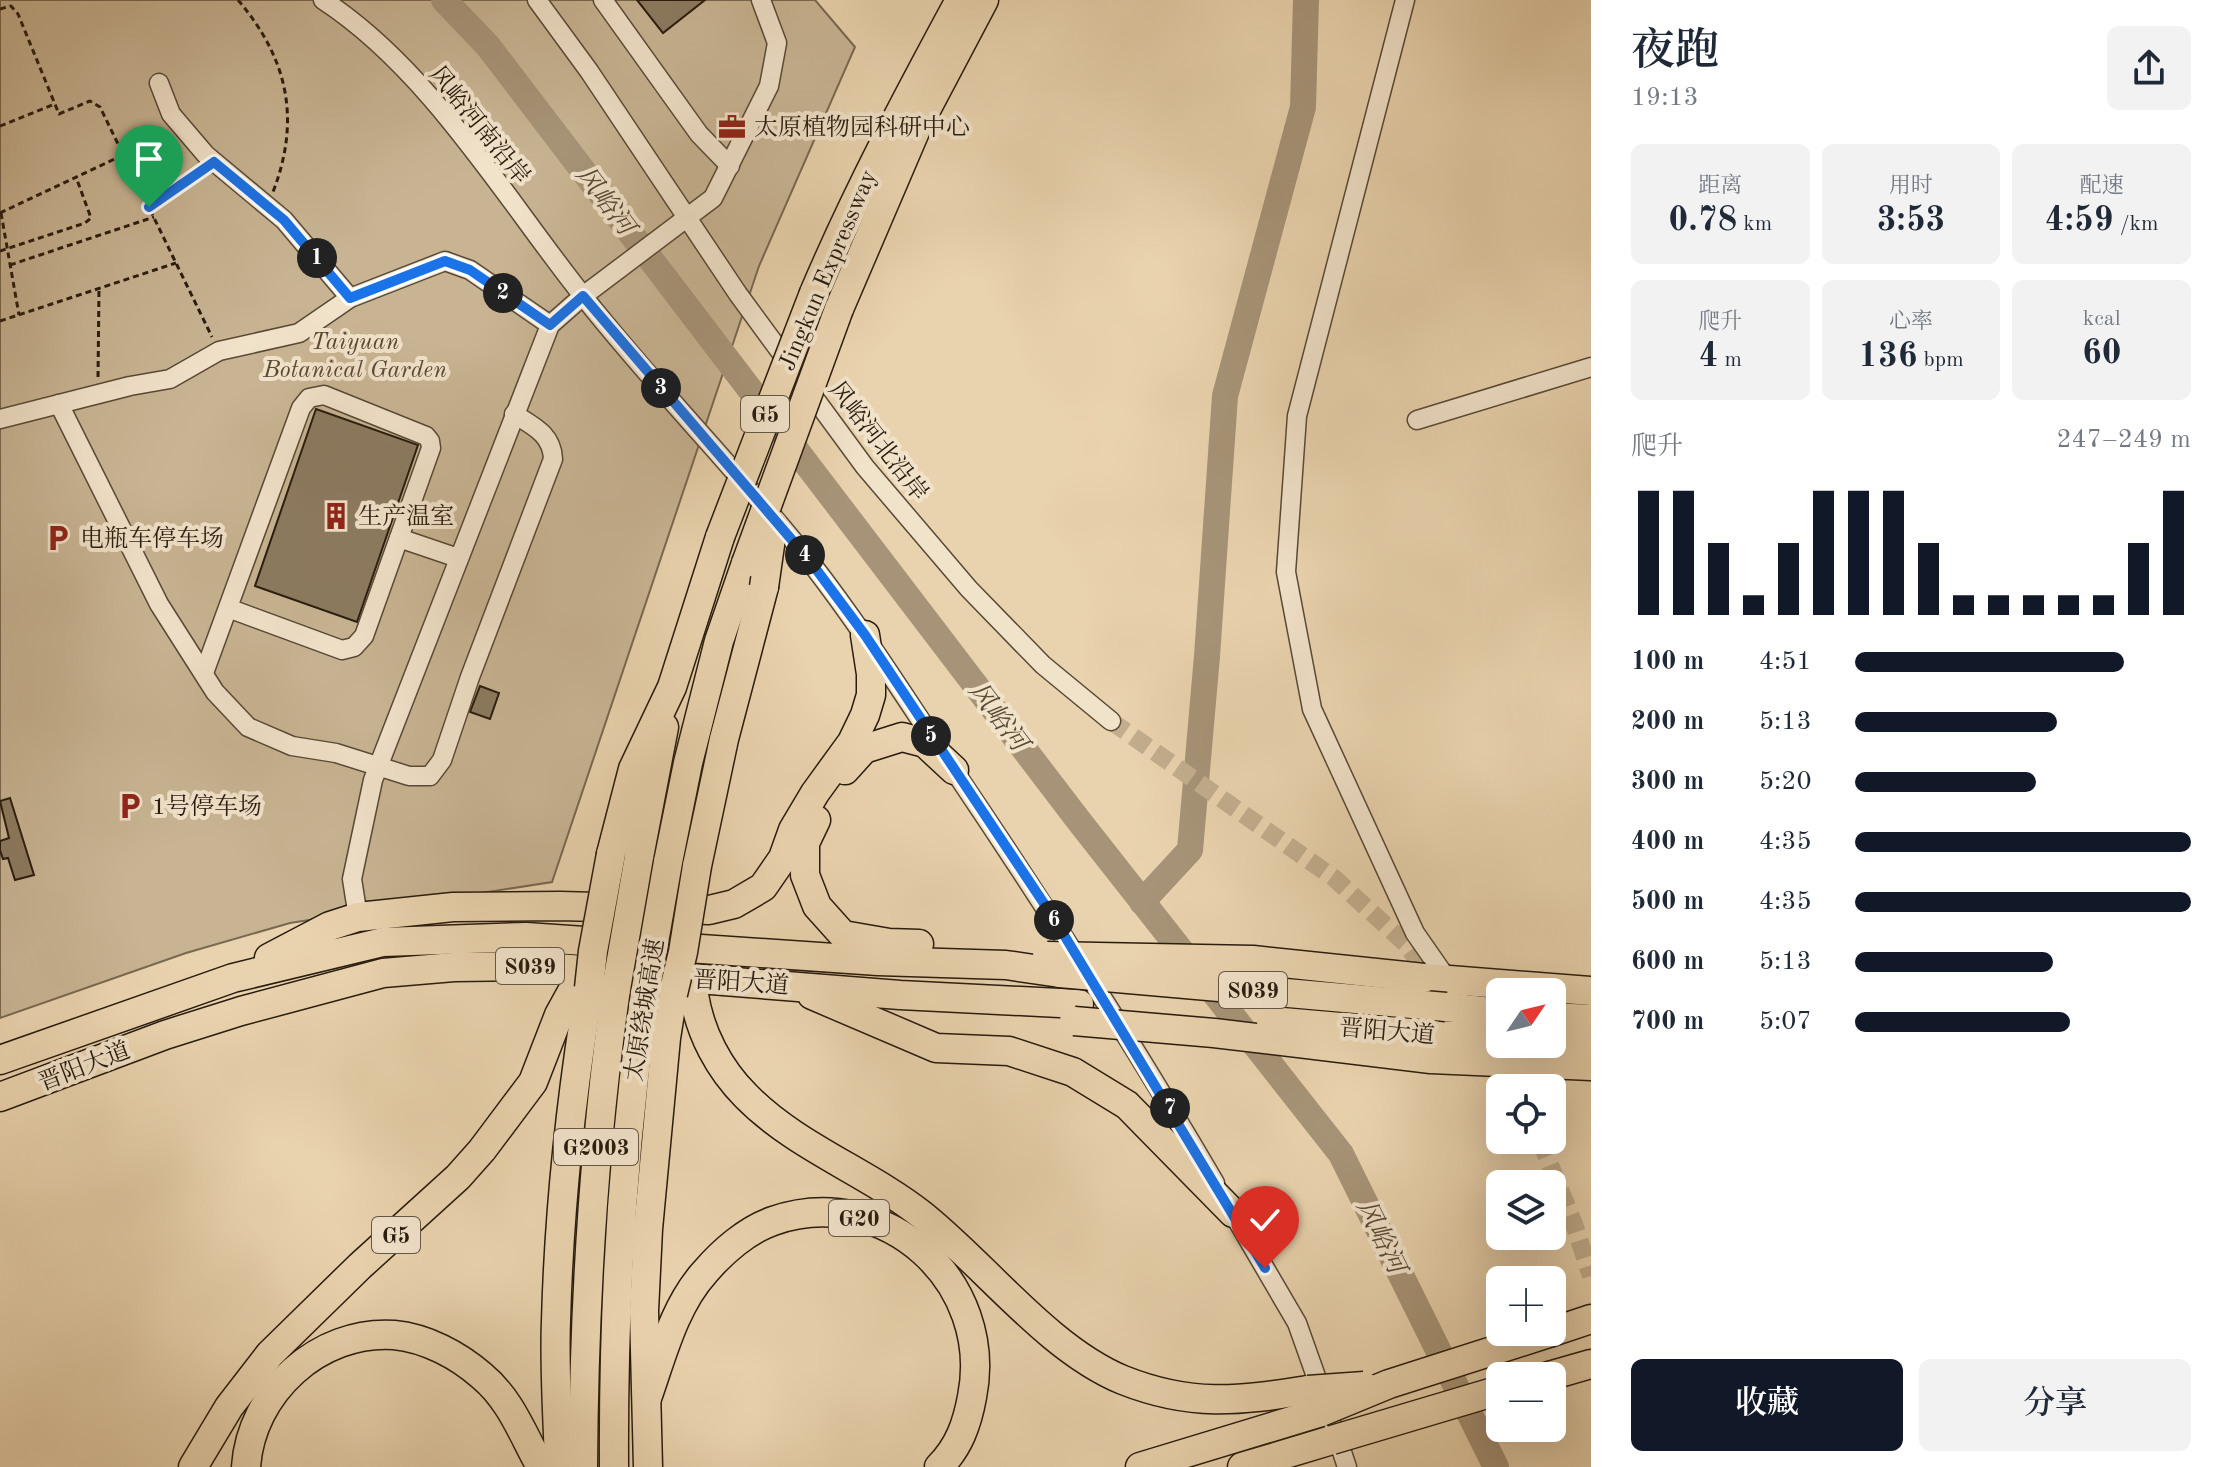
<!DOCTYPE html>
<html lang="zh">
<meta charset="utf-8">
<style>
body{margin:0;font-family:"Old Standard TT","Noto Serif SC",serif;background:#f2f2f3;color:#1f2937;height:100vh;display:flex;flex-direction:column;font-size:30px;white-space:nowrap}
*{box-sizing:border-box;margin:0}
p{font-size:26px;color:#747a83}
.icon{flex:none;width:44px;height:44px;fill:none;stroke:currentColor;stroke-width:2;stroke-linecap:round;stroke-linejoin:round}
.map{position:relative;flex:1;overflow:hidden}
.sheet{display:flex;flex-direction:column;background:#fff;width:640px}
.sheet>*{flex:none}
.needle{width:52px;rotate:55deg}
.controls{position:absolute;left:1486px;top:978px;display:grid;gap:16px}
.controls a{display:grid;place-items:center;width:80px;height:80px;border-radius:12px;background:#fff;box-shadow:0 8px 32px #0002;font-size:40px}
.pin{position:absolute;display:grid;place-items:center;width:68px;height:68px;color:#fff;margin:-82px -34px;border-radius:50% 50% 50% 0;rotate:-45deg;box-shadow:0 0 8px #0007}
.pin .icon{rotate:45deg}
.km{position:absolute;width:40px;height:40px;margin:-20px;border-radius:50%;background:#222;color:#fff;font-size:22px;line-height:40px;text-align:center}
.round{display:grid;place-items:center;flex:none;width:84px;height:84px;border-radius:12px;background:#f2f2f3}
.headline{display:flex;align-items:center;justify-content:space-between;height:136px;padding:0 40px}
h1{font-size:44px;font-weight:600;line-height:60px}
.figures{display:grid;grid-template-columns:repeat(3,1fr);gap:12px;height:136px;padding:8px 40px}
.figures div{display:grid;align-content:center;border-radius:12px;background:#f2f2f3;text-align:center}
.figures b{font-size:34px;font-weight:600}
.figures small{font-size:22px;font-weight:400}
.figures p{font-size:22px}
.chart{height:224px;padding:16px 40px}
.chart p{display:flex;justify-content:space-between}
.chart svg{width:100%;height:144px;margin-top:8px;stroke:#111827;stroke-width:6}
.cta{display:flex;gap:16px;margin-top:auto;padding:16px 40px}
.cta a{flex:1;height:92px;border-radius:12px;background:#111827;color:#fff;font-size:32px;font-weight:600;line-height:92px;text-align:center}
.cta a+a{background:#f2f2f3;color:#1f2937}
ul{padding:0 40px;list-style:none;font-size:26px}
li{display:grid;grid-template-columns:128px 96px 1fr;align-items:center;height:60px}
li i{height:20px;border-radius:10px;background:#111827}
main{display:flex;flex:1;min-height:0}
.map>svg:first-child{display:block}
.green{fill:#c8b493;stroke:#786850;stroke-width:2}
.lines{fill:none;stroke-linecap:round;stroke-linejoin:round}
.river{stroke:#a79478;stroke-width:26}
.building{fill:#8c7b61;stroke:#281b0e;stroke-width:2}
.minor-tunnel{stroke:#c2ae8e;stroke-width:18;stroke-dasharray:18 9;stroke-linecap:butt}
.minor-casing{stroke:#584936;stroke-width:21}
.highway-casing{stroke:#281b0e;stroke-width:31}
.path{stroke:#281b0e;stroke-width:3;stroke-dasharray:6 4;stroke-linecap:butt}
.minor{stroke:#f1e2ca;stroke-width:18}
.highway{stroke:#e9d3ae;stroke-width:28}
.highway-bridge-casing{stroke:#281b0e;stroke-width:31;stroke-linecap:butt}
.highway-bridge{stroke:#e9d3ae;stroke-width:28}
.route-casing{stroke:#fff;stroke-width:16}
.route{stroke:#1a73e8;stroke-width:10}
.labels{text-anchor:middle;stroke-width:8;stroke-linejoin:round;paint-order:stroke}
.shield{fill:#f1e2ca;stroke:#645746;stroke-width:2}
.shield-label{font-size:22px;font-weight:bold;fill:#281b0e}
.street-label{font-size:24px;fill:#281b0e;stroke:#f1e2ca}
.poi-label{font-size:24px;fill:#281b0e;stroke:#f1e2ca;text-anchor:start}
.park-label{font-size:24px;font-style:italic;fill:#584936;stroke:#f1e2ca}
.water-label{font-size:26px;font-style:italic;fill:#5b4b38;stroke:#f1e2ca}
</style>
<main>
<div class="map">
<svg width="1591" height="1467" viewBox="0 0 1591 1467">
<rect width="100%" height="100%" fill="#e9d3ae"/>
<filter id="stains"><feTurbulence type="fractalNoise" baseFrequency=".0025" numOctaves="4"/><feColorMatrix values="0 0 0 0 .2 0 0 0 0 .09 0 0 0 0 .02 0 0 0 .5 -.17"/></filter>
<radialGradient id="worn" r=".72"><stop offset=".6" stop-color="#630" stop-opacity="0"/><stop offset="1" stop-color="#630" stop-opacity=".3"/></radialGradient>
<path class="green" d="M0,0H815L855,47L759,266L552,882L290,923L186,953L0,1018Z"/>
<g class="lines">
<g class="river">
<path d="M444,0L488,46L1079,821L1341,1154L1496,1467"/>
<path d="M1142,902L1190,850L1207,656L1225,396L1303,107L1306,0"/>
</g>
</g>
<g class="building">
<path d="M637,0H705L663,33Z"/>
<path d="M147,144L169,184L158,190L136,150Z"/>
<path d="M316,409L418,445L357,622L255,586Z"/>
<path d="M480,686L499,693L490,719L470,712Z"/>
<path d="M10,798L34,875L15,880L8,858L3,859L0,850V841L9,838L0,801Z"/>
</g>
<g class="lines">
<g class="minor-tunnel">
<path d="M1111,721L1334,878L1405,943L1435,982"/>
<path d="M1495,1059L1518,1088"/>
<path d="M1540,1140L1574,1224L1591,1276"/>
</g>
<g class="minor-casing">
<g id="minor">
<path d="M323,0C429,69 505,198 583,296C655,388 739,471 811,563C863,630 908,702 955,772C1046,907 1133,1043 1215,1183"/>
<path d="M537,0L589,71L738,294L865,467L969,589L1043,665L1111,721"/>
<path d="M603,0L699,134L730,166"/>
<path d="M1405,0L1297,416L1286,572L1312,709L1415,933L1447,979"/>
<path d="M159,83L171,114L206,155L284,220L350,298"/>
<path d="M59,404L159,604L215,692L248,727L292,746L336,753L409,776H430L442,760L470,677L553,459C552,434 533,426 514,414"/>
<path d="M0,419L130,386L170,379L219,351L299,333L350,298L445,261L470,270L550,325"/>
<path d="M1417,420L1591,367"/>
<path d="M399,538L458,558"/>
<path d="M204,673L301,408L309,398L324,395L426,436L430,441L431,448L364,636L354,647L342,650L228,608"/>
<path d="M358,917L352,879L373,780L550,325L583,296L713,198L769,86L777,43L761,0"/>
<path d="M1228,1205L1297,1323L1323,1396"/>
<path d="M1334,1428L1347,1467"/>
</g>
</g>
<g class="highway-casing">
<g id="highway">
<path d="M814,293C857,192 908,96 960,0"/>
<path d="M839,309L917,127L984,0"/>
<path d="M845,770L864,749L902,737L925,743L954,770"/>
<path d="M816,820L805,843V875L817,906L843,935L889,943L919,944"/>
<path d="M611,854L633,769L672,687L720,537"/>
<path d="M639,857L664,727"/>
<path d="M668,862L688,763L719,641L746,563"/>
<path d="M697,866L724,739L764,587"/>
<path d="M269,958L330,926L358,917L453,907L560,906L709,910L734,904L763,887L783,858L793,830L815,793L852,742L865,715L871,695V674L865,635"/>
<path d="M1424,978L1591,991"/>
<path d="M694,995C700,1033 719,1069 746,1096C796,1147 866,1171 922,1215C986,1266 1048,1349 1123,1380C1191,1407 1238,1401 1308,1390"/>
<path d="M812,995L936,1048L1009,1051L1073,1072L1127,1105L1233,1213"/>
<path d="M1446,1007L1500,1013"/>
<path d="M1552,1017L1591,1019"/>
<path d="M1434,1035L1500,1038"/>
<path d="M1552,1041L1591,1044"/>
<path d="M1431,1059L1591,1066"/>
<path d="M0,1060L233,978L383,942L526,937L878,961L1006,965L1060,973"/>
<path d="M0,1097L165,1035L241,1011L383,973L454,967L532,966L900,995L1079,1004"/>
<path d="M1552,1332L1591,1319"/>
<path d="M1549,1376L1591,1364"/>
<path d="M647,1398C662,1356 674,1306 705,1272C722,1252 747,1230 773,1221C885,1182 995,1282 972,1397C967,1424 959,1447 939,1467"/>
<path d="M193,1467L229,1407L270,1354L360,1266L458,1177L482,1150L533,1082L559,1015L575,986"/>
<path d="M246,1467C251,1392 319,1330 394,1335C426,1338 458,1355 482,1376C511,1400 523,1435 541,1467"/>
<path d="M559,1467C558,1419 554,1369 556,1321C559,1209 571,1098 589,988"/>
<path d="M583,1467C584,1307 593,1148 616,989"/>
<path d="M614,1467C613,1308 622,1151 645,994"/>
<path d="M648,1467L644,1311L648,1229L666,1038L673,994"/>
<path d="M1140,1467L1321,1412"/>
<path d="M1242,1467L1332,1440"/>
</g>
</g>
<g class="path">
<path d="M238,0C288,59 301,119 273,192"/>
<path d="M0,9L11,6L18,14L59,114L90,101L100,107L212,337"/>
<path d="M0,126L55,104"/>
<path d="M149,207L202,170"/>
<path d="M0,213L123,155"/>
<path d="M1,213L19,315"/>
<path d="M0,251L85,223L91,218L76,177"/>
<path d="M10,265L154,217"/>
<path d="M0,321L176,263"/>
<path d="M98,377L99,289"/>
</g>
<use href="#minor" class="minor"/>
<use href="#highway" class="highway"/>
<g class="highway-bridge-casing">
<g id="highway-bridge">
<path d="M720,537L814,293"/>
<path d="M746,563L839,309"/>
<path d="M764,587L773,524"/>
<path d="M1047,956L1253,960L1424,978"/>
<path d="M1060,973L1446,1007"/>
<path d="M589,988L593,951L611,854"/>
<path d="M616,989L639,857"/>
<path d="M645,994L668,862"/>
<path d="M673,994L683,952L697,866"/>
<path d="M1074,1021L1214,1033L1431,1059"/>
<path d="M1271,1021L1434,1035"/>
<path d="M1308,1390L1364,1386"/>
<path d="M1321,1412L1389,1384L1552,1332"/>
<path d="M1332,1440L1500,1390"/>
</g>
</g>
<use href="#highway-bridge" class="highway-bridge"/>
</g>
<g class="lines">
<g class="route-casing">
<path id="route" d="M149,207L214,162L284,220L350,298L445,261L470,270L550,325L583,296L810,561L865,635L1055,920L1265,1268"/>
</g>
<use href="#route" class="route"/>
</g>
<defs>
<g id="office-bare" transform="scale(2.16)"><path d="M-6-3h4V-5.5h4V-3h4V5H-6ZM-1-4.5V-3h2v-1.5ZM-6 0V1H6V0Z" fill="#8f2418" stroke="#f1e2ca" stroke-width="2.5" paint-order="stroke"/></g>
<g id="building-bare" transform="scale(2.16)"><path d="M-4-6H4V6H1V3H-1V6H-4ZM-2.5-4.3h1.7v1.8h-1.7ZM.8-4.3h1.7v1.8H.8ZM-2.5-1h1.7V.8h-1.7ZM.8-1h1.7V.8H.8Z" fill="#8f2418" stroke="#f1e2ca" stroke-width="2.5" paint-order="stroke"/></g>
<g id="parking-bare" transform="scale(2.16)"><path d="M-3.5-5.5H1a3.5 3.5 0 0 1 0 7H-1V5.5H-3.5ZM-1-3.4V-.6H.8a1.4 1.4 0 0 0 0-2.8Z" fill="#8f2418" stroke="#f1e2ca" stroke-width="2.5" paint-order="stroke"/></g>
</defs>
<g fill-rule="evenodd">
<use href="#office-bare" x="732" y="127"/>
<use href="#building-bare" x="336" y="516"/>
<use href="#parking-bare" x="58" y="538"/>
<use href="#parking-bare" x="130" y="806"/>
</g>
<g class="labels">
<g class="shield">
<rect x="741" y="396" width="48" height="36" rx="6"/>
<rect x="496" y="948" width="68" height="36" rx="6"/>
<rect x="1219" y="972" width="68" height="36" rx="6"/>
<rect x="554" y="1129" width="84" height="36" rx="6"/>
<rect x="829" y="1200" width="60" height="36" rx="6"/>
<rect x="372" y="1217" width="48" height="36" rx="6"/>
</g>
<g class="shield-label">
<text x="765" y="422">G5</text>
<text x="530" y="974">S039</text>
<text x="1253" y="998">S039</text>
<text x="596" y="1155">G2003</text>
<text x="859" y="1226">G20</text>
<text x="396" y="1243">G5</text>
</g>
<g class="street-label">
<text transform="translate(480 125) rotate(51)" y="8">风峪河南沿岸</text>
<text transform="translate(827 270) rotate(-67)" y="8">Jingkun Expressway</text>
<text transform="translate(879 441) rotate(52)" y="8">风峪河北沿岸</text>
<text transform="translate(741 982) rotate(4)" y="8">晋阳大道</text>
<text transform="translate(644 1010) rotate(-81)" y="8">太原绕城高速</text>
<text transform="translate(1387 1031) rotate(5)" y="8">晋阳大道</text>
<text transform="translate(84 1066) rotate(-21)" y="8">晋阳大道</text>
</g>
<g class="poi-label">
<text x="754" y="135">太原植物园科研中心</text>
<text x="358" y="524">生产温室</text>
<text x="80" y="546">电瓶车停车场</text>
<text x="152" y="814">1号停车场</text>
</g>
<g class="park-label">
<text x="355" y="349">Taiyuan<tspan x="355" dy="28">Botanical Garden</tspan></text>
</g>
<g class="water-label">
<text transform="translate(606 200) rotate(53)" y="9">风峪河</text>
<text transform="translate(999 716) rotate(53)" y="9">风峪河</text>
<text transform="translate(1382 1236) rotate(64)" y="9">风峪河</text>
</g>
</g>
<rect width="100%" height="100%" filter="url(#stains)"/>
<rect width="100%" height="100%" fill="url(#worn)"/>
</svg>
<div class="controls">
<a><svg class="needle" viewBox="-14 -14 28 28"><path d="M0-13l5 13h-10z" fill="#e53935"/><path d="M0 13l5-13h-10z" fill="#747a83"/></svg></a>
<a><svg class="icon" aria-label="locate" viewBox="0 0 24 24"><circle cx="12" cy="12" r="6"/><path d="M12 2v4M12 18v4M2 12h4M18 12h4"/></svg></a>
<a><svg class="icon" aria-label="layers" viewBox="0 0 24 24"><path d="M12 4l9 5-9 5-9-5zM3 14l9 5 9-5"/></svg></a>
<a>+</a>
<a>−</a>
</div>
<div class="pin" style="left:149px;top:207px;background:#1e9e55"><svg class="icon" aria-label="arrive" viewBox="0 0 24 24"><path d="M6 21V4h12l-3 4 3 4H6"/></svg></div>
<div class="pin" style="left:1265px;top:1268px;background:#d93025"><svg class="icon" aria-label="check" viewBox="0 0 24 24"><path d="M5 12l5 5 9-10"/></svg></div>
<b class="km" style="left:317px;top:258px">1</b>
<b class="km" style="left:503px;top:293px">2</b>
<b class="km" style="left:661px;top:388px">3</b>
<b class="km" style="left:805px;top:555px">4</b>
<b class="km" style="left:931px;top:736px">5</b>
<b class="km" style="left:1054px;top:920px">6</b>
<b class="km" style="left:1170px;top:1108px">7</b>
</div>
<section class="sheet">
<div class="headline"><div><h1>夜跑</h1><p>19:13</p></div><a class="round"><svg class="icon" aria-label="share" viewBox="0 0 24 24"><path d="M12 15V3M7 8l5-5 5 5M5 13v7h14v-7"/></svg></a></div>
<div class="figures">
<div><p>距离</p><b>0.78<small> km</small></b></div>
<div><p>用时</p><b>3:53</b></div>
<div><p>配速</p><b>4:59<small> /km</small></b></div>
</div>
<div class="figures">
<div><p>爬升</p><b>4<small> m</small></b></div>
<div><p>心率</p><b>136<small> bpm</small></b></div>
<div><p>kcal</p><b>60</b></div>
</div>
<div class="chart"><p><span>爬升</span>247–249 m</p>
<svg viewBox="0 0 160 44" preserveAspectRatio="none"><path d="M5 44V6M15 44V6M25 44V22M35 44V38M45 44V22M55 44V6M65 44V6M75 44V6M85 44V22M95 44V38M105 44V38M115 44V38M125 44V38M135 44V38M145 44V22M155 44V6"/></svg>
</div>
<ul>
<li><b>100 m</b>4:51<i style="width:80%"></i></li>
<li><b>200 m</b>5:13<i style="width:60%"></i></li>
<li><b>300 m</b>5:20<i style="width:54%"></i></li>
<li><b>400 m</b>4:35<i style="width:100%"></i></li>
<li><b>500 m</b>4:35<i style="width:100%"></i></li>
<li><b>600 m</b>5:13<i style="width:59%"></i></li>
<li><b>700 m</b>5:07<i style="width:64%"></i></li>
</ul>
<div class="cta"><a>收藏</a><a>分享</a></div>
</section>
</main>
